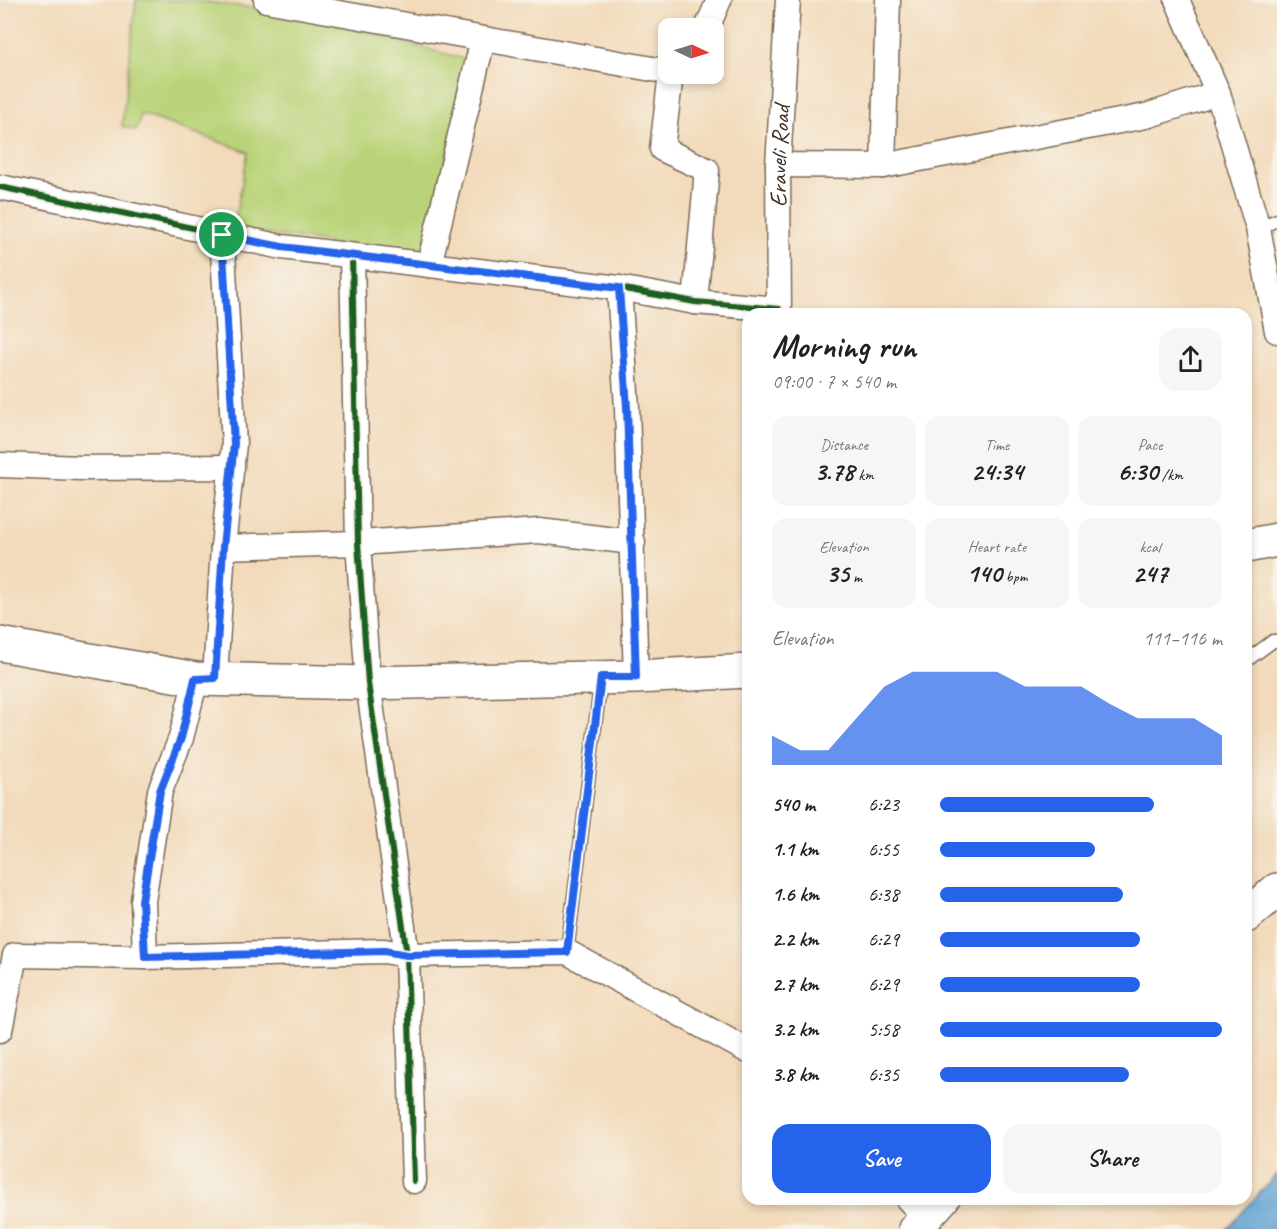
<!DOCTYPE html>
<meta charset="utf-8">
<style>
body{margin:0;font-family:Caveat,sans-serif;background:#f6f6f6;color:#202124;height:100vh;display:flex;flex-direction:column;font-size:22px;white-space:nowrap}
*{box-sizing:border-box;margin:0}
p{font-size:20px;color:#757577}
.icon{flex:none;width:33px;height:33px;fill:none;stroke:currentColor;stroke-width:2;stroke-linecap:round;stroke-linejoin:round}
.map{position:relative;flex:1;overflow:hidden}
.panel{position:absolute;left:742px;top:308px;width:510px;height:897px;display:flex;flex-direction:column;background:#fff;border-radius:18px;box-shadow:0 3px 9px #0003}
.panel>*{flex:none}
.needle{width:39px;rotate:94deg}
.tools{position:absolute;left:658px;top:18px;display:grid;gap:12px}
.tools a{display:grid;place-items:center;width:66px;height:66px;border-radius:12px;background:#fff;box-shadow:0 3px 9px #0003;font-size:30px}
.pin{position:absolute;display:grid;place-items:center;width:51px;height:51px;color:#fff;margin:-26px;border:3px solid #fff;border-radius:50%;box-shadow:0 2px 6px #0007}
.round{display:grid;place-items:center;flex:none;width:63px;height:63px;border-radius:18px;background:#f6f6f6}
.head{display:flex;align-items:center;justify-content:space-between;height:102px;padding:0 30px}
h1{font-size:33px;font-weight:600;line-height:45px}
.figures{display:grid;grid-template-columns:repeat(3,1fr);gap:9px;height:102px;padding:6px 30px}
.figures div{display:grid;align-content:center;border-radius:15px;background:#f6f6f6;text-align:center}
.figures b{font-size:26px;font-weight:600}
.figures small{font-size:16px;font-weight:400}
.figures p{font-size:16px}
.chart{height:168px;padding:12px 30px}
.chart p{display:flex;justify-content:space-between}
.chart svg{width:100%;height:108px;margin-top:6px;fill:#2563eb;opacity:.7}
.primary-button{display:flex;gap:12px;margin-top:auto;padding:12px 30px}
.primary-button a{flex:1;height:69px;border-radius:18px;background:#2563eb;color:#fff;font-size:24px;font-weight:600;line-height:69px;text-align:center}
.primary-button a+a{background:#f6f6f6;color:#202124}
ul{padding:0 30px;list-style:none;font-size:20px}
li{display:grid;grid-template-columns:96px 72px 1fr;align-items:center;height:45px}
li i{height:15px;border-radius:8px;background:#2563eb}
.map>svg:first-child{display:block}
.green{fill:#bad378;stroke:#7a7e4b;stroke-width:1.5}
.water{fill:#5fa2d3;stroke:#4d6678;stroke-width:1.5}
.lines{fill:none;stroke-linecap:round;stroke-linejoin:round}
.lane-casing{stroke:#7b6855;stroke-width:15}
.street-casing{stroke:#7b6855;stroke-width:27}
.secondary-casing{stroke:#7b6855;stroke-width:36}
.lane{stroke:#fff;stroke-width:12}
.street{stroke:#fff;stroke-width:24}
.secondary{stroke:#fff;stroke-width:33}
.cycleway-casing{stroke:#f7f3e8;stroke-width:10}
.cycleway{stroke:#1b5e20;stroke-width:6}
.route-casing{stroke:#fff;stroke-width:12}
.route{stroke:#2563eb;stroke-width:8}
.labels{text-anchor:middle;stroke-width:5;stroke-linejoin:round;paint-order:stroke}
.street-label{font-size:24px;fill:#3b2a1e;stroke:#f7f3e8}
</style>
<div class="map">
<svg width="1277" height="1229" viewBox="0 0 1277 1229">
<rect width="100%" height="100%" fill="#f7f3e8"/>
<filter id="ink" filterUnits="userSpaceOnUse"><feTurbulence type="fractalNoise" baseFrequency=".0167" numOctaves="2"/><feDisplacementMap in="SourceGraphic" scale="12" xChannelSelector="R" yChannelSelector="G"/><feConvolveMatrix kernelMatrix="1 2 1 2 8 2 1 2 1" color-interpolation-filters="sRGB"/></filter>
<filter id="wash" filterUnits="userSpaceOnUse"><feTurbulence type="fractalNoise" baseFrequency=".008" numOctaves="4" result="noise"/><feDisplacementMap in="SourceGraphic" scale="24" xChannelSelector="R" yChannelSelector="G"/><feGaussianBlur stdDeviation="1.35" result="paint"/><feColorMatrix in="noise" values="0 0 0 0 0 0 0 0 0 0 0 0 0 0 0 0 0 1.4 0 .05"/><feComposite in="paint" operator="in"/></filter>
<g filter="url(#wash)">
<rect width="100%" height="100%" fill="#f2daba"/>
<path class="green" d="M136,0H191L301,14L471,61L422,256L233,229L248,152L141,114L136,130L122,126Z"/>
<path class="water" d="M1277,1174V1229H1227Z"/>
</g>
<g filter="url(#ink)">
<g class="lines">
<g class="lane-casing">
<g id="lane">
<path d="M1258,228L1277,220"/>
<path d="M1246,661L1273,641H1277"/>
<path d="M567,952L601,678"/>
</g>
</g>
<g class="street-casing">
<g id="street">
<path d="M266,0L669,72"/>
<path d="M1177,0L1218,93L1258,228L1277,331"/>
<path d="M707,28L719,0"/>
<path d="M671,74L662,149L707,170L695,302"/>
<path d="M778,165L883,166L1146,116L1218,93"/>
<path d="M883,166L888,0"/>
<path d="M0,187L282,247L619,288L695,302L779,309"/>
<path d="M352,256L358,543L368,683L407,955L414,1181"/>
<path d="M429,265L483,39"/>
<path d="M619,288L627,408L636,677"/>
<path id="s1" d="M779,314L778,165L788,0"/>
<path d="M0,465L82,468L232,467"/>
<path d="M223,547L358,543L539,531L633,542"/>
<path d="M215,678L223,547L234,444L222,235"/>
<path d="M145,957L384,951L407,955L567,952L748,1051"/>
<path d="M0,1030L15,955L145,957L143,901L160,791L181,738L196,679"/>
<path d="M907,1198L924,1216"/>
</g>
</g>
<g class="secondary-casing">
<g id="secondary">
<path d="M1246,546L1277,540"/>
<path d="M0,644L196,679L368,683L636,677L748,671"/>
<path d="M1246,916L1277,890"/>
<path d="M915,1229L943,1198"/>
</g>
</g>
<use href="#lane" class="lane"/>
<use href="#street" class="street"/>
<use href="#secondary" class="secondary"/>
<g class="cycleway-casing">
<g id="cycleway">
<path d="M0,187L282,247L619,288L695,302L779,309"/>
<path d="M352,256L358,543L368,683L407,955L414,1181"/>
</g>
</g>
<use href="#cycleway" class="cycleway"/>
</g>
</g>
<g class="lines" filter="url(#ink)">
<g class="route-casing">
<path id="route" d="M222,235L282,247L619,288L627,408L636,677H601L567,952L407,955L384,951L145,957L142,901L160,791L181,738L195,679L215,678L223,547L234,444Z"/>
</g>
<use href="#route" class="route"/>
</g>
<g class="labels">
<g class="street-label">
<text dy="8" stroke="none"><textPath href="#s1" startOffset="158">Eraveli Road</textPath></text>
</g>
</g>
</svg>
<div class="tools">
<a><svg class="needle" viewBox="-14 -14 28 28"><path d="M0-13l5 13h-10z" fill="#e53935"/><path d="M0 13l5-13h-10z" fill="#757577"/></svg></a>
</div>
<div class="pin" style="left:222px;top:235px;background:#1e9e55"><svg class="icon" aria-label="arrive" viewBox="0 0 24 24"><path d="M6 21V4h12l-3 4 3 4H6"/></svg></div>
<section class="panel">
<div class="head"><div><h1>Morning run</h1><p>09:00 · 7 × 540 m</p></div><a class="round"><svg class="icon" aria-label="share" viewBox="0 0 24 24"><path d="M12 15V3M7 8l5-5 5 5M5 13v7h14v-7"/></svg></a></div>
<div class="figures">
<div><p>Distance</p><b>3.78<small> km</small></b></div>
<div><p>Time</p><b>24:34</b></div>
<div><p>Pace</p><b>6:30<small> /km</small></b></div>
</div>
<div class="figures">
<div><p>Elevation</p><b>35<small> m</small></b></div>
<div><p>Heart rate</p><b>140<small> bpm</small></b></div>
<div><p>kcal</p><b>247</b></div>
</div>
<div class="chart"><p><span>Elevation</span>111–116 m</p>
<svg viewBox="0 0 160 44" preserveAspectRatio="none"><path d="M0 44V32L10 38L20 38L30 25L40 12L50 6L60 6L70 6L80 6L90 12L100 12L110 12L120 19L130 25L140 25L150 25L160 32V44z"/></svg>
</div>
<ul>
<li><b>540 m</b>6:23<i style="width:76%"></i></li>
<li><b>1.1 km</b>6:55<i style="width:55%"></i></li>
<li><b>1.6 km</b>6:38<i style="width:65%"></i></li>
<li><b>2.2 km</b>6:29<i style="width:71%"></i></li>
<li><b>2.7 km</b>6:29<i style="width:71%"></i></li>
<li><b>3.2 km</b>5:58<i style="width:100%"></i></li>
<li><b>3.8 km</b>6:35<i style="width:67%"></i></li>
</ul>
<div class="primary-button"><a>Save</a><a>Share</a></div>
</section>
</div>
